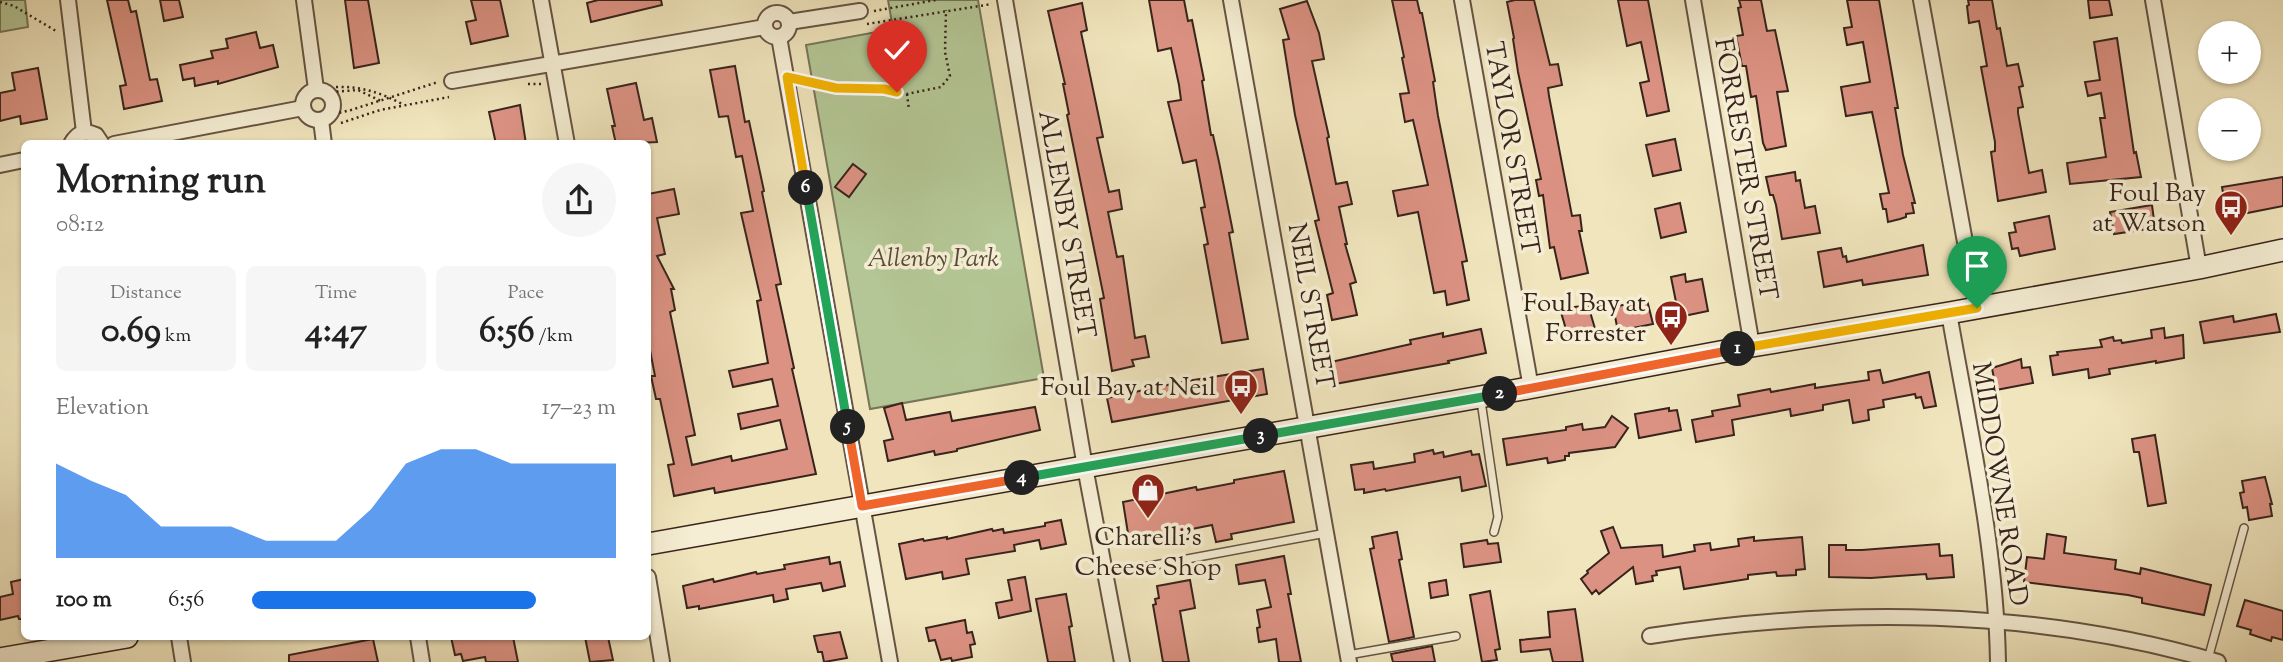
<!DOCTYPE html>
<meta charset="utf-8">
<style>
body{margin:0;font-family:"Sorts Mill Goudy",serif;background:#f6f6f6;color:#222;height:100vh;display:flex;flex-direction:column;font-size:26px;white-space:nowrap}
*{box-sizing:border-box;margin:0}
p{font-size:23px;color:#767676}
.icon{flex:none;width:38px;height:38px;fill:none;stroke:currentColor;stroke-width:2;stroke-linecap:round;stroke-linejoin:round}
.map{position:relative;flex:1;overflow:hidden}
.sheet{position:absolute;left:21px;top:140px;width:630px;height:500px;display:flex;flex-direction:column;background:#fff;border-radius:10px;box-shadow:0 2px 5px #0004}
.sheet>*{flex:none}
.controls{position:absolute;left:2198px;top:21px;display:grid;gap:14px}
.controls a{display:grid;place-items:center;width:63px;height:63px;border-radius:50%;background:#fff;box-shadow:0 2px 5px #0004;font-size:35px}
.pin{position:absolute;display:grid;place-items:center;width:60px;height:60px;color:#fff;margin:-72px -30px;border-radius:50% 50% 50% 0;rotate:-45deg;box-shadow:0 0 7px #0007}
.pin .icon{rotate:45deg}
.km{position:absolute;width:35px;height:35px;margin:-18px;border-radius:50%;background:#222;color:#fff;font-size:19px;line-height:35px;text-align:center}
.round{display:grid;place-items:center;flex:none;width:74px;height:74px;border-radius:37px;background:#f6f6f6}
.head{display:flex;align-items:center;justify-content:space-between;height:119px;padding:0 35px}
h1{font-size:38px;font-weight:800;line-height:52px}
.stats{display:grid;grid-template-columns:repeat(3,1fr);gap:10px;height:119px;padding:7px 35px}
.stats div{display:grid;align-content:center;border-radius:10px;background:#f6f6f6;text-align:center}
.stats b{font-size:35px;font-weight:800}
.stats small{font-size:19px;font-weight:400}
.stats p{font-size:19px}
.chart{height:196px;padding:14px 35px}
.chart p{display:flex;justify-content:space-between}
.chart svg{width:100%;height:126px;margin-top:7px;fill:#1a73e8;opacity:.7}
ul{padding:0 35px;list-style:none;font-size:23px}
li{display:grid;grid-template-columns:112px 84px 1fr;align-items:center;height:52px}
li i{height:18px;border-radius:9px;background:#1a73e8}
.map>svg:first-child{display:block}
.green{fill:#b4c695;stroke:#767558;stroke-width:2}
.building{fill:#dc9283;stroke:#38241c;stroke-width:2}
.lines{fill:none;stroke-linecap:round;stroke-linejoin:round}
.lane-casing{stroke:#665444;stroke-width:10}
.street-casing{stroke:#665444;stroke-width:18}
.secondary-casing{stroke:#38241c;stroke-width:24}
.path{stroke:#38241c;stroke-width:2.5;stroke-dasharray:2 3.5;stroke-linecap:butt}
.lane{stroke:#f5eed4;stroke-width:7}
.street{stroke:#f5eed4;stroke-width:14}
.secondary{stroke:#f5eed4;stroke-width:21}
.split-1-casing{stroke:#fff;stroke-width:14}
.split-2-casing{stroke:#fff;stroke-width:14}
.split-3-casing{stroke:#fff;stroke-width:14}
.split-4-casing{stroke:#fff;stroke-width:14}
.split-5-casing{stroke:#fff;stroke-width:14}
.split-6-casing{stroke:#fff;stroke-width:14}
.split-7-casing{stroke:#fff;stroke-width:14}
.split-1{stroke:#f5b400;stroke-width:9}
.split-2{stroke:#f0652b;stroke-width:9}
.split-3{stroke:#22a559;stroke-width:9}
.split-4{stroke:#22a559;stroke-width:9}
.split-5{stroke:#f0652b;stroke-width:9}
.split-6{stroke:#22a559;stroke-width:9}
.split-7{stroke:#f5b400;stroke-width:9}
.labels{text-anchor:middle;stroke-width:7;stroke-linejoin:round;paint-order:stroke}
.street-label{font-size:26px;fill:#38241c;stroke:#f5eed4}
.poi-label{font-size:26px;fill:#38241c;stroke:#f5eed4;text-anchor:end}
.park-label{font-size:26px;font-style:italic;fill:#574c3a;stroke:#f5eed4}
</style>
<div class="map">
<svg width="2283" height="662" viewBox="0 0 2283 662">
<rect width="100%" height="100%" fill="#f0e5bd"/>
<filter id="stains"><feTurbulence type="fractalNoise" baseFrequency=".00286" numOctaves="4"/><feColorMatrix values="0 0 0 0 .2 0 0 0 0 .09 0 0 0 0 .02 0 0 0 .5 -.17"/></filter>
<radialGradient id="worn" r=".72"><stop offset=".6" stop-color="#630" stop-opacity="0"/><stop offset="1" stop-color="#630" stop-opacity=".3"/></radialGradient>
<g class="green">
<path d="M0,0H25L28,27L0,32Z"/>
<path d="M888,0H978L1044,378L870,409L806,45L893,29Z"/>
</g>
<g class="building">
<path d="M107,0H128L131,12L136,11L150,80L157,79L162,101L124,109L120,86L126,85Z"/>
<path d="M160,0H179L183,17L164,21Z"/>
<path d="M345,0H368L379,63L354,68Z"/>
<path d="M471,0H500L508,36L471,44L466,22L476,20Z"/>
<path d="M598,0H661L662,5L591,22L587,3Z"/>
<path d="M1149,0H1184L1188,21L1192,20L1204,80L1202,81L1211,135H1213L1219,162L1233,232L1229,233L1248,339L1222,343L1204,245L1208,244L1201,208L1205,207L1196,160L1183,163L1168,102L1181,100L1179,85L1171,48L1158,51Z"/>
<path d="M1392,0H1417L1420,13H1422L1435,81L1433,82L1438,116L1467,261L1462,262L1469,300L1447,305L1445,291L1434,293L1418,212L1398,216L1393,191L1428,185L1413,120L1405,122L1400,94L1409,93L1402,58L1404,57Z"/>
<path d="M1515,0H1534L1550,65L1558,64L1562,85L1548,88L1549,96L1572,216L1580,215L1582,231H1579L1588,273L1561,279L1554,247L1550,248L1543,195L1539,196L1536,180L1541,179L1518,72L1513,39L1514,38L1507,2Z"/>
<path d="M1618,0H1648L1669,111L1647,116L1640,83L1649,81L1641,42L1627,46Z"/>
<path d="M1739,0H1761L1767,31L1775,30L1788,91L1777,92L1786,146L1766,150L1763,143L1756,96L1751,97L1746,66H1742L1736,36L1743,35L1738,8L1741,7Z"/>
<path d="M1847,0H1879L1898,108H1895L1903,155L1915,203H1912L1914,213L1906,214V217L1900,219L1888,222L1886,209H1883L1880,194L1889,193L1872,112L1846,116L1841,87L1870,82L1863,42L1847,45L1844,28L1852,27Z"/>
<path d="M1968,0H1992L1997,29L2000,28L2007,66L2018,64L2023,86L2019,87L2023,107L2018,108V113L2029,173L2042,170L2046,192L1998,201L1991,152L1995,151V142L1981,67L1987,66L1979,21L1969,23L1967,6L1969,5Z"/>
<path d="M2088,0H2109L2112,15L2090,18Z"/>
<path d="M1307,1L1319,33L1324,59L1312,61L1329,137L1327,138L1336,184L1347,182L1352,204L1339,207L1347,244H1345L1356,282L1350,284L1357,315L1332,320L1327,295L1333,293L1315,221L1319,220L1295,115L1283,40L1289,39L1280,9Z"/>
<path d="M1082,3L1087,30L1081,32L1103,137L1097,138L1109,192L1119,190L1122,209L1108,212L1117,257L1123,256L1135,338L1145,336L1149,357L1132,360L1134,366L1112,371L1100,299L1104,298L1067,115L1069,114L1063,84H1065L1048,11Z"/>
<path d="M256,32L260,48L273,45L278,67L218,84V81L195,86L194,78L183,80L180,65L213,58L211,51L228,48L226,39Z"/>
<path d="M2117,38L2134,153L2136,152L2141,177L2070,184L2067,163L2106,157L2100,118H2105L2101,93L2088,96L2085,82L2100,80L2094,42Z"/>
<path d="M735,66L745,122L749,121L764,191L762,192L781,284L776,285L794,368L792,369L816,474L715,493L714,488L674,496L668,465L674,464L660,399H656L651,376H655L648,340V194L674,189L679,214L657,218L665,254L657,256L674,289H671L675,310L670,312L695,435L686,437L692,465L731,456L732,461L787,449L780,420L741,429L738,414L778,406L772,379L733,387L729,371L768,363L757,301L761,300L741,213L753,211L742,156L736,157L728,116L719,117L710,70Z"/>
<path d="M38,68L47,119L21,124L20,116L0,121V93L15,90L12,73Z"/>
<path d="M636,83L644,120L652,118L657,142L616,144L612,126H615L607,89Z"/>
<path d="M520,105L526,144H496L489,112Z"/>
<path d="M1675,139L1681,170L1653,176L1646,145Z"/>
<path d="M853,164L866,174L849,197L835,187Z"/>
<path d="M1795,172L1796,181L1800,180L1805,208L1815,206L1820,233L1782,239L1776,205L1773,195H1770L1766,177Z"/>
<path d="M2283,177V206L2227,217L2222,187Z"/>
<path d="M1680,203L1686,232L1661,238L1655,209Z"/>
<path d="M2152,205L2155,228L2114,234L2110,212Z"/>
<path d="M2049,216L2055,249L2020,256L2018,248L2012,249L2009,233L2016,232L2014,223Z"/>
<path d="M1923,245L1928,275L1863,285L1862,280L1824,287L1818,252L1841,248L1843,257L1846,256L1847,262Z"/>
<path d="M1685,274L1686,282L1702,279L1708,311L1679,317L1671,277Z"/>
<path d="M1647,300L1653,324L1618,331L1613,307Z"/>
<path d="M1588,305L1596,332L1568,336L1560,309Z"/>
<path d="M2276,314L2280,332L2204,343L2200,322L2233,316L2234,322Z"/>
<path d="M2164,328L2165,338L2183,335L2184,358L2156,363V361L2109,369L2110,374L2089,378L2088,369L2053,375L2050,356L2058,355L2057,352L2102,347L2100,340L2113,337L2114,341L2121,340L2122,343L2152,338L2151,330Z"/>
<path d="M1481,329L1486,353L1448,361L1449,363L1335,384L1331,362L1411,344L1410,340L1443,333V337Z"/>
<path d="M2021,359L2022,368L2030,367L2033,383L1996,390L1992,368Z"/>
<path d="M1263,369L1267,394L1112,422L1107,398L1181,382Z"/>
<path d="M1880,370L1883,383L1929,372L1936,406L1924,408L1921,397L1916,398L1915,394L1883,400L1884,407L1868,410L1869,420L1853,423L1849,400L1823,405V410L1791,416L1790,409L1732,420L1734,435L1696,442L1692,420L1713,416L1712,411L1740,406L1738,395L1770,389L1771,392L1815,384V388L1869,380L1868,372Z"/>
<path d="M902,403L906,420L950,412L952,421L1035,407L1040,430L957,449V451L935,455L934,451L888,461L884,441L893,439L884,408Z"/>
<path d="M1669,408V411L1677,410L1681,430L1639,438L1635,414Z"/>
<path d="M1612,416L1628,428L1615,447L1569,453V456H1565V460L1548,463L1547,458L1507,465L1503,439L1566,430V427L1582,424L1583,430L1605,427Z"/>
<path d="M2155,435L2166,503L2148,506L2139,452H2134L2132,439Z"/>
<path d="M1433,450L1434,454L1443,452L1444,457L1471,451L1472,455L1479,454L1486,486L1462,491L1460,477L1386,491L1385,489L1364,493V489L1355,490L1351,465L1373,462L1374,469L1415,462L1414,454Z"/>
<path d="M1284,471L1294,522L1231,534L1232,539L1216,542L1212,525L1187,530L1188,539L1176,541L1175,538L1130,546L1123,502L1196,487L1197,490L1234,483V480Z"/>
<path d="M2265,477L2272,504H2270L2272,516L2249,520L2247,507L2243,508L2240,493L2244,492L2242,481Z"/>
<path d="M1061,520L1066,544L1041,549L1039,540L1014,545L1015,551L966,559L969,574L943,579L942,572L906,579L899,544L923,539L924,541L947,537V539L992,529L993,531L1003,529L1004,533L1045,526V523Z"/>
<path d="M1613,527L1621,548L1662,545L1663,557L1695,551L1694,545L1710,543L1711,550L1739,546L1738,539L1754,537V541L1802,537L1805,569L1796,570V575L1777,576L1776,572L1748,575V579L1684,589L1680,567L1656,571L1657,575L1652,576L1653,581L1636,584L1633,567L1599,594L1596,590L1592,594L1581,579L1588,573L1587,571L1609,553L1601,531Z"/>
<path d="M1397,532L1402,559L1399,560L1414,637L1389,642L1370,549L1374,548L1372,537Z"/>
<path d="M2047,534L2066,537L2064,553L2116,560L2115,569L2140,574L2141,568L2211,585L2204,615L2142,603V598L2128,595L2024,582L2027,557L2044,559Z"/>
<path d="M1487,540L1488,544L1498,543L1501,562L1464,567L1461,544Z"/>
<path d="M1939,544L1940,556L1952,555L1954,577L1927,579L1926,574L1871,578L1829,577V545H1846V550H1862Z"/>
<path d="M1284,556L1291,594H1288L1301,662H1279L1276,639L1259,642L1257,628L1260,627L1257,610L1271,607L1265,580L1239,584L1236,565Z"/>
<path d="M829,557L830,564L840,562L845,586L823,591L821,583L786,589L788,599L774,602L773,595L699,609V606L687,608L683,586L713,579L714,582L756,572L757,574L785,569L784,565Z"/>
<path d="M1025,577L1031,611L999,618L996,603L1012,600L1008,580Z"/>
<path d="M24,579V619H19L18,616L0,620V597L13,594L11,582Z"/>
<path d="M1190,580L1195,608L1180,611L1189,662H1163L1153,605L1156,604L1155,599L1159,598L1157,586Z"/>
<path d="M1446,580L1448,595L1431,598L1429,583Z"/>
<path d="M1490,591L1500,649L1495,650L1497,660L1482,662L1470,595Z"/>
<path d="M1066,594L1072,626L1069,627L1075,662H1048L1036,599Z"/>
<path d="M2245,600L2283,611V640L2272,637L2271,641L2250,634L2251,630L2237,626Z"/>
<path d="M1575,609L1583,662H1553L1550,649L1521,652L1520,640L1550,637L1548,612Z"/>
<path d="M965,620L967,633L972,632L975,644L970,645L972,657L952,661L951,658L941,660L935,640L929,641L926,628Z"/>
<path d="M840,632L847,658L824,662L822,652H818L814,636Z"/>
<path d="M451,637H513L518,662H486L485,657L463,661L461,654L455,655Z"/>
<path d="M585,637H608L613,660L590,662Z"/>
<path d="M373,639L378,662H289V655Z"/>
<path d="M1432,646L1435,662H1393L1391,654Z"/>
</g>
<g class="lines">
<g class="lane-casing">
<g id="lane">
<path d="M1481,401L1498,517L1494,532"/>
<path d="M1107,574L1326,533"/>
<path d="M1348,655L1456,636"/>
<path d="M2208,659L2244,528"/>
</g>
</g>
<g class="street-casing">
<g id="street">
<path d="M68,0L84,132"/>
<path d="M304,0L316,89"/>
<path d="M541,0L567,144"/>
<path d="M1005,0L1085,467L1122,662"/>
<path d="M1231,0L1349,662"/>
<path d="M1462,0L1531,388"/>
<path d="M1693,0L1752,346"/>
<path d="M1921,0L1977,308"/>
<path d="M2153,0L2199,268"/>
<circle cx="777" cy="25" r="12"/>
<path d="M789,22L860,11"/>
<path d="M779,37L890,662"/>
<path d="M452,81L765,27"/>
<circle cx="318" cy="105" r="15"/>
<path d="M321,120L324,144"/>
<path d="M71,144C77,133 85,130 96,135L102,144"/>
<path d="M114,144L303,108"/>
<path d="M0,165L24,160"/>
<path d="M1949,313C1969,429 1996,544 1998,662"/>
<path d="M648,577L662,662"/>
<path d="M1650,636C1837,607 2035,608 2218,662"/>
<path d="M179,637L183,662"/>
<path d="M418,637L422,662"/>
</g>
</g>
<g class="secondary-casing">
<g id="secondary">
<path d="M648,544L1480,397L1752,346L1949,313L2199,268L2283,250"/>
<path d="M0,659L127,637"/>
</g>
</g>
<g class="path">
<path d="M0,2L14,6L56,31"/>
<path d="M874,11L936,0"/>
<path d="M867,24L992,4"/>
<path d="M803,81L836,88L884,89L907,94L941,87L950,76L945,52L946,10"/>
<path d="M528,84H542"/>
<path d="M336,87C361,86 382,93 404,105"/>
<path d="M331,92L358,90L381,101"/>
<path d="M907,94L909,110"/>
<path d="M334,114L351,110L438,82"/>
<path d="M341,123L380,110L449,97"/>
</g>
<use href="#lane" class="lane"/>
<use href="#street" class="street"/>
<use href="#secondary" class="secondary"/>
</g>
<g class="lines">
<g class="split-1-casing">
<path id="split-1" d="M1738,349L1977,308"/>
</g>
<g class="split-2-casing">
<path id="split-2" d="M1500,394L1738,349"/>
</g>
<g class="split-3-casing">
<path id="split-3" d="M1261,436L1500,394"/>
</g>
<g class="split-4-casing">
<path id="split-4" d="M1022,478L1261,436"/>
</g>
<g class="split-5-casing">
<path id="split-5" d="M848,427L862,506L1022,478"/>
</g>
<g class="split-6-casing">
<path id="split-6" d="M806,188L848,427"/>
</g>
<g class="split-7-casing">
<path id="split-7" d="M806,188L787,77L836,88L884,89L897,92"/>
</g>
<use href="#split-1" class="split-1"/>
<use href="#split-2" class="split-2"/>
<use href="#split-3" class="split-3"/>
<use href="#split-4" class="split-4"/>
<use href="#split-5" class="split-5"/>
<use href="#split-6" class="split-6"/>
<use href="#split-7" class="split-7"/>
</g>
<defs>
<g id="bus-pin" transform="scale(1.75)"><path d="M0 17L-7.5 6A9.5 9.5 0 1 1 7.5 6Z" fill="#8f2418" stroke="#f5eed4"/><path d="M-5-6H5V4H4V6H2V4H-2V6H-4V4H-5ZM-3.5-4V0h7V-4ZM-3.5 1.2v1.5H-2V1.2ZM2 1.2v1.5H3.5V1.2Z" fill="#fff"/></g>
<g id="shop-pin" transform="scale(1.75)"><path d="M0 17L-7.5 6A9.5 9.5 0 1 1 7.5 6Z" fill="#8f2418" stroke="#f5eed4"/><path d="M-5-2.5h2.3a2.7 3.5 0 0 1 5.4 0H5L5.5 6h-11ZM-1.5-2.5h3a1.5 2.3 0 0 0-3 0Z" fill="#fff"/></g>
</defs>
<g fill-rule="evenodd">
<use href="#bus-pin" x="2231" y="207"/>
<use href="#bus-pin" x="1671" y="317"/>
<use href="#bus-pin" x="1241" y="386"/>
<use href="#shop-pin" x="1148" y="490"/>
</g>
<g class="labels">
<g class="street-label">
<text transform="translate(1513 148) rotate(80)" y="9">TAYLOR STREET</text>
<text transform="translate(1747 169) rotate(80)" y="9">FORRESTER STREET</text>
<text transform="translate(1068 224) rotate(80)" y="9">ALLENBY STREET</text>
<text transform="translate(1312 306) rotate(80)" y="9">NEIL STREET</text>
<text transform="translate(2001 484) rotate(81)" y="9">MIDDOWNE ROAD</text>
</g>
<g class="poi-label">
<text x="2206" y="201">Foul Bay<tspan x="2206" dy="30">at Watson</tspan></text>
<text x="1646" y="311">Foul Bay at<tspan x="1646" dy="30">Forrester</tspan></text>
<text x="1216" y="395">Foul Bay at Neil</text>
<text x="1148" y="545" text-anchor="middle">Charelli's<tspan x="1148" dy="30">Cheese Shop</tspan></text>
</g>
<g class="park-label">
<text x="933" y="266">Allenby Park</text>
</g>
</g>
<rect width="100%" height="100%" filter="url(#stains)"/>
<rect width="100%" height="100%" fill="url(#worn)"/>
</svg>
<div class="controls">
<a>+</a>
<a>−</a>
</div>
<div class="pin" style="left:1977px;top:308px;background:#1e9e55"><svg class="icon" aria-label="arrive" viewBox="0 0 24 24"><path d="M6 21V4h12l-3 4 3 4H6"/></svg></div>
<div class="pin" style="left:897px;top:92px;background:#d93025"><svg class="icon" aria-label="check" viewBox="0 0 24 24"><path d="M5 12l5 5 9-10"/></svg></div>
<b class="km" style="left:1738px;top:349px">1</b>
<b class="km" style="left:1500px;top:394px">2</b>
<b class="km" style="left:1261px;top:436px">3</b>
<b class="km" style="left:1022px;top:478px">4</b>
<b class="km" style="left:848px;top:427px">5</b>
<b class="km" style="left:806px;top:188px">6</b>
<section class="sheet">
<div class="head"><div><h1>Morning run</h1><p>08:12</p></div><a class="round"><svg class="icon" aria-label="share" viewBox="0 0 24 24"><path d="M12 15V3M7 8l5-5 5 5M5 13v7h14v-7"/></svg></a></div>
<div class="stats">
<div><p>Distance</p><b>0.69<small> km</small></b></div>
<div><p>Time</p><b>4:47</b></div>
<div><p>Pace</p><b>6:56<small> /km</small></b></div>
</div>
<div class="chart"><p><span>Elevation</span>17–23 m</p>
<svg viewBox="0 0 160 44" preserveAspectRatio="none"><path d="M0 44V11L10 17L20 22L30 33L40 33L50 33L60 38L70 38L80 38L90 27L100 11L110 6L120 6L130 11L140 11L150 11L160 11V44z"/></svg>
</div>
<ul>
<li><b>100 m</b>6:56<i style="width:78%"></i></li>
</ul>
</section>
</div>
